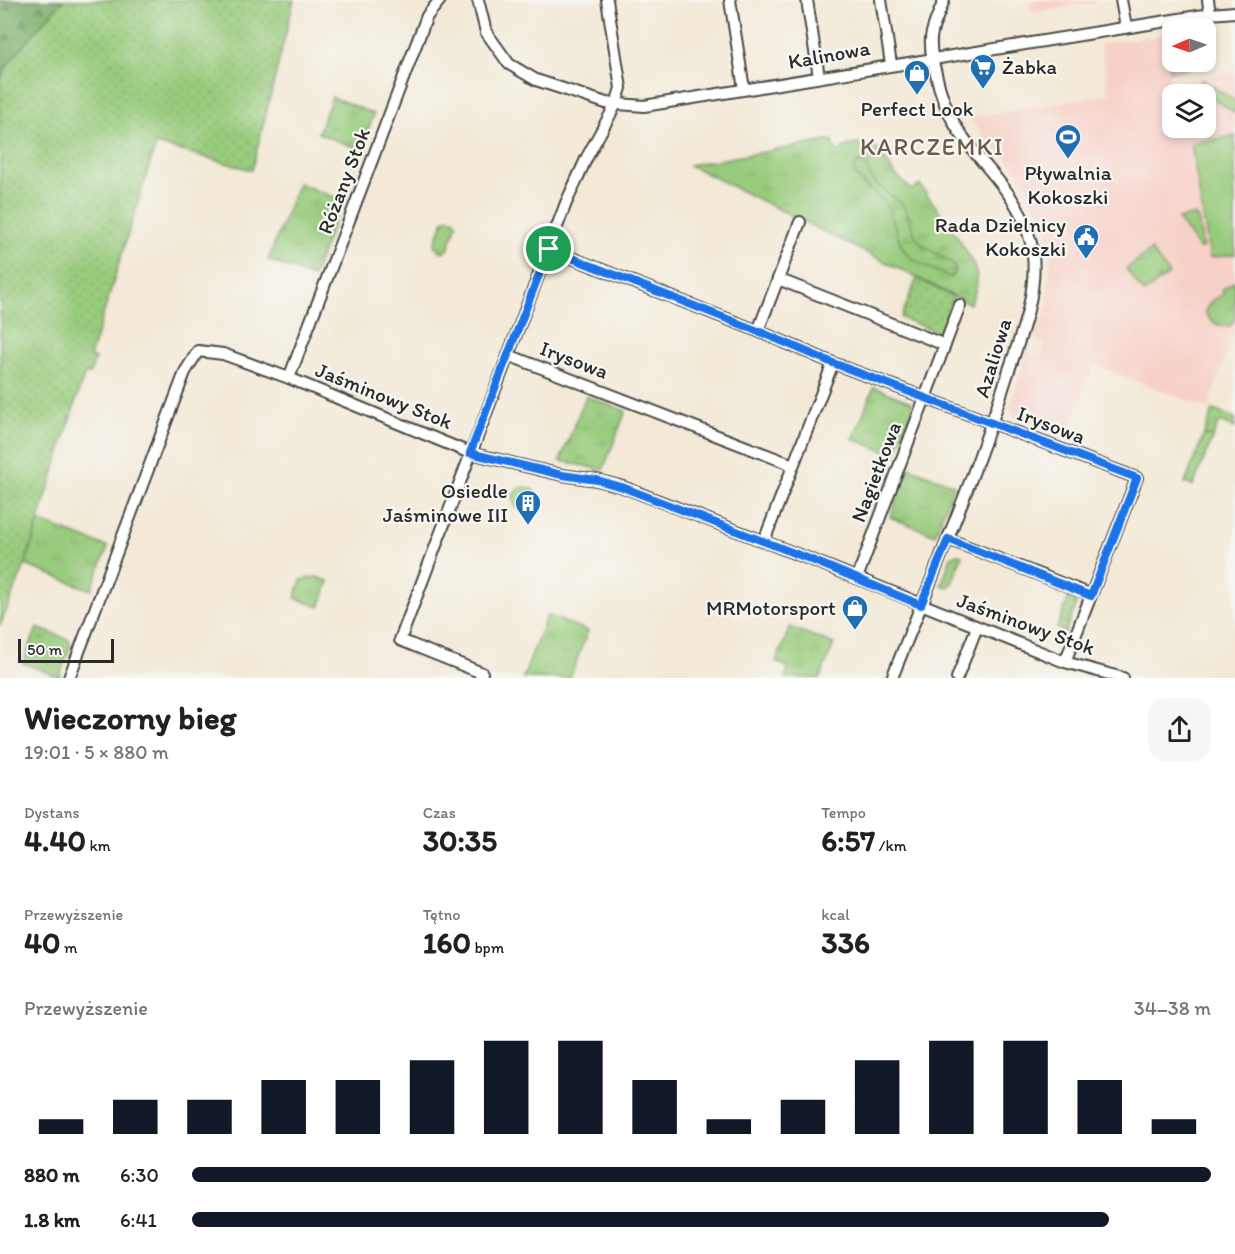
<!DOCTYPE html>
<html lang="pl">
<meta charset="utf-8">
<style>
body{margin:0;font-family:Itim,sans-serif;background:#f6f6f6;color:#202124;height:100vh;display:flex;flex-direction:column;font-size:22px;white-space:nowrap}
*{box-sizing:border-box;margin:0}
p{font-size:20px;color:#757577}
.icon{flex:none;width:33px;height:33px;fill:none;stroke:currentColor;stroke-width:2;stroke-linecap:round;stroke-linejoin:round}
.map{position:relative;height:678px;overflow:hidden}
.side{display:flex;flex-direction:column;background:#fff;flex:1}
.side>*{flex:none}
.needle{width:39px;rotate:268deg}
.tools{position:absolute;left:1162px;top:18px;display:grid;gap:12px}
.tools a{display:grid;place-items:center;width:54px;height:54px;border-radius:12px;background:#fff;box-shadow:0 3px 9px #0003;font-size:30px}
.scale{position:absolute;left:18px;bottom:15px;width:96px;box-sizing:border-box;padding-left:6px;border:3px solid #2b2b2b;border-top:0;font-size:16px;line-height:21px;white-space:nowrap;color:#2b2b2b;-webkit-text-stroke:4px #f6f6f2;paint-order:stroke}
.pin{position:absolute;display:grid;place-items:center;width:51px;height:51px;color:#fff;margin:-26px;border:3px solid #fff;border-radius:50%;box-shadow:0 2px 6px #0007}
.round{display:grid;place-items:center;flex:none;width:63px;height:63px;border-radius:18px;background:#f6f6f6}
.overview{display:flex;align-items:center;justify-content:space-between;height:102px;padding:0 24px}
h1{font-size:33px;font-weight:800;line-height:45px}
.figures{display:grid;grid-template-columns:repeat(3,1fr);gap:9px;height:102px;padding:6px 24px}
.figures div{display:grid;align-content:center}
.figures b{font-size:30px;font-weight:800}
.figures small{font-size:16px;font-weight:400}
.figures p{font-size:16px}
.chart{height:168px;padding:12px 24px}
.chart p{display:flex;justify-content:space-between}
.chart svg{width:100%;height:108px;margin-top:6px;stroke:#111827;stroke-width:6}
ul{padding:0 24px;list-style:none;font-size:20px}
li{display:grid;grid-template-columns:96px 72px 1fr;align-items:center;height:45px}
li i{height:15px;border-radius:8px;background:#111827}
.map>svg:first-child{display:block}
.built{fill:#f7d1c8;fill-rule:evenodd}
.industrial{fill:url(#industrial-grid)}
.grass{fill:url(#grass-tufts);stroke:#627b53;stroke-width:1.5}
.forest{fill:url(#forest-firs);stroke:#526d4b;stroke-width:1.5}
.wetland{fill:url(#wetland-marsh);stroke:#627b53;stroke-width:1.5}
.garden{fill:url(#garden-dots);stroke:#627b53;stroke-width:1.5}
.pitch{fill:#98cb7b;stroke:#627b53;stroke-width:1.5}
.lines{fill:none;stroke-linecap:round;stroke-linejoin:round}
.street-casing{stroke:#494845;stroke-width:14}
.street{stroke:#fff;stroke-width:10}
.route-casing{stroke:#fff;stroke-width:12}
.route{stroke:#1a73e8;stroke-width:8}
.labels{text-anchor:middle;stroke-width:4.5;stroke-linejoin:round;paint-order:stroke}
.street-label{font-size:21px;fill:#2b2b2b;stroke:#f6f6f2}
.poi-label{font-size:21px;fill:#2b2b2b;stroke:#f6f6f2;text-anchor:end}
.quarter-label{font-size:24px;letter-spacing:1.5px;fill:#6c5c4d;stroke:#f6f6f2}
</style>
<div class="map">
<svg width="1235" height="678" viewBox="0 0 1235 678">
<defs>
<pattern id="industrial-grid" width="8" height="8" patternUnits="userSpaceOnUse" patternTransform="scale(1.5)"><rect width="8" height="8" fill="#d2bfc0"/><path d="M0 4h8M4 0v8" fill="none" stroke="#b4a4a5"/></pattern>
<pattern id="grass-tufts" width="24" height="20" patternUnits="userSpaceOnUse" patternTransform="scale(1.5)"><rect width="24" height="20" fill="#98cb7b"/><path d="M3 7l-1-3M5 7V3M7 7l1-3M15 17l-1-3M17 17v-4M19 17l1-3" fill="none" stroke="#83ae6a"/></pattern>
<pattern id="forest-firs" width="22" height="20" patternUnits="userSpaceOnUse" patternTransform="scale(1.5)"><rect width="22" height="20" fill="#7aaf6b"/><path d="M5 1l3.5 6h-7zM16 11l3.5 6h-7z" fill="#648f58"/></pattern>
<pattern id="wetland-marsh" width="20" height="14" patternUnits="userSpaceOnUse" patternTransform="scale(1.5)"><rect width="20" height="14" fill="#98cb7b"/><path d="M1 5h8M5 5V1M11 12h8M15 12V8" fill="none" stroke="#83ae6a"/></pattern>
<pattern id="garden-dots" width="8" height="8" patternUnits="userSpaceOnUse" patternTransform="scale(1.5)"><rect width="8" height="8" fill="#98cb7b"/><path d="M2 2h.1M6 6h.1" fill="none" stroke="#83ae6a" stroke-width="1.8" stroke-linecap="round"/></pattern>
</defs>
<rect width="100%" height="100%" fill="#f6f6f2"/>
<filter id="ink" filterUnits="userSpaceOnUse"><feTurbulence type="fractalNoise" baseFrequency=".0167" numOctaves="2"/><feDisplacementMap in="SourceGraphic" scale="12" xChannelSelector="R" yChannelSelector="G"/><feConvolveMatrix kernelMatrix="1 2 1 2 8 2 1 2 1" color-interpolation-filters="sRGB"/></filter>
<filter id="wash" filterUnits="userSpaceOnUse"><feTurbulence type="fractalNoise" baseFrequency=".008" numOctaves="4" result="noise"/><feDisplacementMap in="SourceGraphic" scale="24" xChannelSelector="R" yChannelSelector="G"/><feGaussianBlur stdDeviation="1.35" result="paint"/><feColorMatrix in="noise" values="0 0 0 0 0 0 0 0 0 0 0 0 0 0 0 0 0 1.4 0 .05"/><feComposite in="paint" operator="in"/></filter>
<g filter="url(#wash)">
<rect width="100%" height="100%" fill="#f3e9d6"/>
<g class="built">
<path d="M1030,0H1096L1094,3L1032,13Z"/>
<path d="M1163,35L1170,83L1235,72V329L1208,408L1094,365L1066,437L1014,416L1010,407L1027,351L1040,356L1045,344L1032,336L1040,326L1048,301L1050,252L1044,223L1026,184L1009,161L985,138L973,122L972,117L1109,94L1101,44ZM1173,94H1206V128H1173Z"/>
</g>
<path class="industrial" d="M1173,33V62H1205L1206,67L1168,73L1163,35Z"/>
<g class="grass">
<path d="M332,97L374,114L361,150L318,133Z"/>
<path d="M833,140V146L838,152C849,141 867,143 880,150L893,172L912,190L920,185C935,207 973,252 977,277C978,286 974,295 970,304L689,165Z"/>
<path d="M298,183L342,200L313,277L268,260Z"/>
<path d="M1195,215L1198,219L1203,247L1199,249L1178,219Z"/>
<path d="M449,218L455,220L457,224L448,250L443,252L437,249L434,245L444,220Z"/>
<path d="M1151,250L1169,274L1144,293L1126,269Z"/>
<path d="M1235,281V319L1230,326C1217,326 1210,324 1205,311L1211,301L1223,295L1222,289Z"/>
<path d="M874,387L911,402L913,407L895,455L853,439Z"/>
<path d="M586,396L626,411L603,470L560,461Z"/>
<path d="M1204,434L1213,437L1193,486L1185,483Z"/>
<path d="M909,467L954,485L935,535L890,517Z"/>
<circle cx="525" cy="499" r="12"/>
<path d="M39,521L108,547L91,590L25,565Z"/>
<path d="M958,554L962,555L952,584L948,587L941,585L951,557Z"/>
<path d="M316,577L329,581L320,607L295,598L301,580Z"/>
<path d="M1069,597L1075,601L1076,606L1065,633L1057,628Z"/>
<path d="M547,615L588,631L570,678H523Z"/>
<path d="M790,627L834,644L820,678H785L789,667L776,662Z"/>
<path d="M37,628L68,639L71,645L59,677L23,663Z"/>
</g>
<path class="forest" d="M0,0H63L8,64L0,80Z"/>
<path class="wetland" d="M858,162C874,167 866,173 874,182C883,192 899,198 906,210C912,221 911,235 922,244C933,253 944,255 956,268L951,277C940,272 918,265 909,256C896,244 896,221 887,206C877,190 858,187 854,168Z"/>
<g class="garden">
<path d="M63,0H294L252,170L156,144L90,357L95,359L90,374L86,373L83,378L25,565L0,626V80L8,64Z"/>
<path d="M917,278L953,297L942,330L937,332L901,318Z"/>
<path d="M1213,410L1235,418V428L1219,422L1213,437L1204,434Z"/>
</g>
<g class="pitch">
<path d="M1202,79L1235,101V113L1196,87Z"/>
<path d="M1235,136V254L1210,258L1191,143Z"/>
</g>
</g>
<g filter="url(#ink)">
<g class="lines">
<g class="street-casing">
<g id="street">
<path d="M478,0L486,32L509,64L536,80L606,103L644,106L1210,14L1235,12"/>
<path d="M730,0L744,89"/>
<path d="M807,0L819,77"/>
<path d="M881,0L891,64"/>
<path d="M1121,0L1126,27"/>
<path d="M1208,0L1210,14"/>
<path d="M549,249L758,331L833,363L1137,478L1065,662"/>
<path d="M778,279L945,345"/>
<path d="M758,331L800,222"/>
<path d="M508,355L793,465"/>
<path d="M289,378L427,16L440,0"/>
<path d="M948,539L1091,595"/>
<path d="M764,541L833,363"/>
<path d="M857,578L960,305"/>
<path d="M69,678L185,372L198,351L223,354L289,378L470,453L562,475L597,480L623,487L807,558L1065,662L1123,678"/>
<path d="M480,678L482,673L400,640L566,203L587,157L616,104L621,88L607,0"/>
<path d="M892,678C932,577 975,477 1008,373C1021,335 1037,295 1033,255C1026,196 983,171 955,125C946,109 940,92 936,74C933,63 930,51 931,38C932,26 940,12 944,0"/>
<path d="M957,678L977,627"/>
</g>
</g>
<use href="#street" class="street"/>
</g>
</g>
<g class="lines" filter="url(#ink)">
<g class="route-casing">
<path id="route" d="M549,249L758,331L833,363L1137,478L1091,596L948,539L921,605L807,558L622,487L597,480L562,475L470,453Z"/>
</g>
<use href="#route" class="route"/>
</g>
<defs>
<g id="supermarket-pin" transform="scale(1.35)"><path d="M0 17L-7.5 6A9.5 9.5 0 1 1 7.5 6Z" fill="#1f6fb2" stroke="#f6f6f2"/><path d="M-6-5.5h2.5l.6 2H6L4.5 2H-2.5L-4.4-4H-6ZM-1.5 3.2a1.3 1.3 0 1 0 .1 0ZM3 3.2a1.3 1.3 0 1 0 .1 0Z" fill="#fff"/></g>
<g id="shop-pin" transform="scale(1.35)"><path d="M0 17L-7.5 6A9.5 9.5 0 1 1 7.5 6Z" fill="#1f6fb2" stroke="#f6f6f2"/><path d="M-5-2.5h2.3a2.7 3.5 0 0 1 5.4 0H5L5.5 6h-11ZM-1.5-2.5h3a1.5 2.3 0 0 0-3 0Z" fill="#fff"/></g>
<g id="stadium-pin" transform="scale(1.35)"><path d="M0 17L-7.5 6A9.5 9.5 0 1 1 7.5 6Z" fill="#1f6fb2" stroke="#f6f6f2"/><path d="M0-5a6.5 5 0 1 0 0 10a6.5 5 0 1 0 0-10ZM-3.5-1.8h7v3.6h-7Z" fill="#fff"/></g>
<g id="civic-pin" transform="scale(1.35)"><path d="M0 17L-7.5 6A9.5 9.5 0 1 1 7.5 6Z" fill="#1f6fb2" stroke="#f6f6f2"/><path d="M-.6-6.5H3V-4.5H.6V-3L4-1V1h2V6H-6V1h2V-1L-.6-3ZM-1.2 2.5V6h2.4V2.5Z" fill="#fff"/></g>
<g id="building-pin" transform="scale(1.35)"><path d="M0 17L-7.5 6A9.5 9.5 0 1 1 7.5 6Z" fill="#1f6fb2" stroke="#f6f6f2"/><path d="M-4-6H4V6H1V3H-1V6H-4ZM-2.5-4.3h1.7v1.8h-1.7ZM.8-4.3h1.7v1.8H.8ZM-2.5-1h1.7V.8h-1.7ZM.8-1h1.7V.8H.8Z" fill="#fff"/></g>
</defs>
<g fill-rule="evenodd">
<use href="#supermarket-pin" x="983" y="67"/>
<use href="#shop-pin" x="917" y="73"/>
<use href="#stadium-pin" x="1068" y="137"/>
<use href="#civic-pin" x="1086" y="237"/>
<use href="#building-pin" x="528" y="503"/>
<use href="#shop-pin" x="855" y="608"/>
</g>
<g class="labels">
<g class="street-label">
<text transform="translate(829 55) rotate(-10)" y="7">Kalinowa</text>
<text transform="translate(344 181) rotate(-69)" y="7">Różany Stok</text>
<text transform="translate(993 358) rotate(-73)" y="7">Azaliowa</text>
<text transform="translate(574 360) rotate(21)" y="7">Irysowa</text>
<text transform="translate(384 396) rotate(22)" y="7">Jaśminowy Stok</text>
<text transform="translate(1051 425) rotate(21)" y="7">Irysowa</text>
<text transform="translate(876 472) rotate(-69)" y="7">Nagietkowa</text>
<text transform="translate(1026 624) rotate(20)" y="7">Jaśminowy Stok</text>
</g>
<g class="poi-label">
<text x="1002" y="74" text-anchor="start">Żabka</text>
<text x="917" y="116" text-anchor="middle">Perfect Look</text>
<text x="1068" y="180" text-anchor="middle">Pływalnia<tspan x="1068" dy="24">Kokoszki</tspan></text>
<text x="1066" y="232">Rada Dzielnicy<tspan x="1066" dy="24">Kokoszki</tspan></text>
<text x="508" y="498">Osiedle<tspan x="508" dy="24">Jaśminowe III</tspan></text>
<text x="836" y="615">MRMotorsport</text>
</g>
<g class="quarter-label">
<text x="932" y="155">KARCZEMKI</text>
</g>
</g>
</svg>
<div class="tools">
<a><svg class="needle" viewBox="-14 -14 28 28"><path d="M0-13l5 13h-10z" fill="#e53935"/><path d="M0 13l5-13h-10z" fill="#757577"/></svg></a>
<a><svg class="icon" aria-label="layers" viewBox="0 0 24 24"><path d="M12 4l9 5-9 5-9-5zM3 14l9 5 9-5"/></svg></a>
</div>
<div class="scale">50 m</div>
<div class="pin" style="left:549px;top:249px;background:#1e9e55"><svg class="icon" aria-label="arrive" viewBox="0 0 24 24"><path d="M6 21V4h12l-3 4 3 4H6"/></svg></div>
</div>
<section class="side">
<div class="overview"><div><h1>Wieczorny bieg</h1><p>19:01 · 5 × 880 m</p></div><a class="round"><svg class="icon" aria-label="share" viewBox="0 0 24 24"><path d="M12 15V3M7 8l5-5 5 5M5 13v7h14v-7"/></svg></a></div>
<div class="figures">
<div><p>Dystans</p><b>4.40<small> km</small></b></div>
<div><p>Czas</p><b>30:35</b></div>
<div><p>Tempo</p><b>6:57<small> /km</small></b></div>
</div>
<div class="figures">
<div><p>Przewyższenie</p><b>40<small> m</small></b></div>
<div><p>Tętno</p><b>160<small> bpm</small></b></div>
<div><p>kcal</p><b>336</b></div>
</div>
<div class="chart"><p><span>Przewyższenie</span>34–38 m</p>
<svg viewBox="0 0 160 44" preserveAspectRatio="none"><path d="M5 44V38M15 44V30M25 44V30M35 44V22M45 44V22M55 44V14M65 44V6M75 44V6M85 44V22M95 44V38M105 44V30M115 44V14M125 44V6M135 44V6M145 44V22M155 44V38"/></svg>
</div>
<ul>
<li><b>880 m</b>6:30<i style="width:100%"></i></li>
<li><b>1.8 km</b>6:41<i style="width:90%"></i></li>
</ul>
</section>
